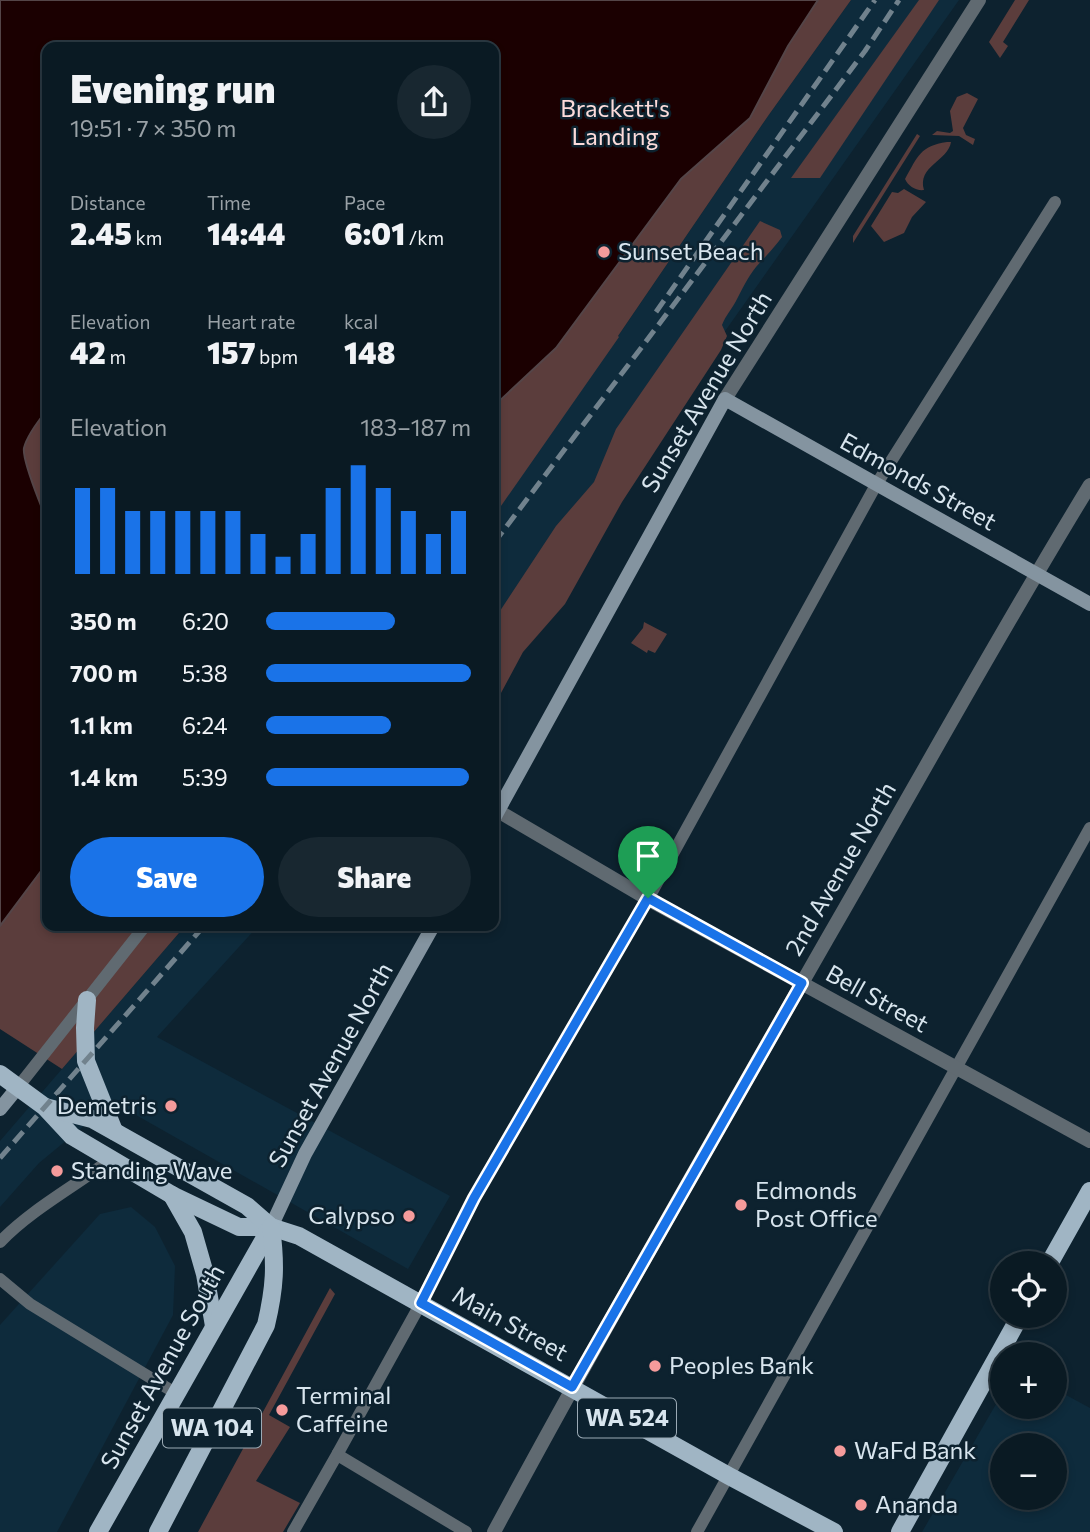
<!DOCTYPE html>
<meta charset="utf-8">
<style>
body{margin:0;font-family:Commissioner,sans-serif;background:#182730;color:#f1f3f6;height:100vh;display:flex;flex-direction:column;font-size:26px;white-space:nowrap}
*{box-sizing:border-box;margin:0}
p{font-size:23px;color:#99a1a6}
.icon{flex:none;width:38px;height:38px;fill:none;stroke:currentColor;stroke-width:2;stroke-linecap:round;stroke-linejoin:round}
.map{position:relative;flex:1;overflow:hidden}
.sheet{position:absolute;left:42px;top:42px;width:457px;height:889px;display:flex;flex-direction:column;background:#0a1a23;border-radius:14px;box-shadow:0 4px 10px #0003,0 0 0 2px #2a3841}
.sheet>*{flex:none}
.tools{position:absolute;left:990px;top:1251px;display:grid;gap:14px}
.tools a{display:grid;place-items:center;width:77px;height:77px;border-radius:50%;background:#0a1a23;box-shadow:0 4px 10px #0003,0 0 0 2px #2a3841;font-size:35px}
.pin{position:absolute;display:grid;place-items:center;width:60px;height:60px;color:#fff;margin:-72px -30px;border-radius:50% 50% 50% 0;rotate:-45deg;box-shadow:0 0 7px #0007}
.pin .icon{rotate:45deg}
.round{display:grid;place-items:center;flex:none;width:74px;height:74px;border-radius:37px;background:#182730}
.summary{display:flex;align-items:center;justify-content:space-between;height:119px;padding:0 28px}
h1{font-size:38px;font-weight:800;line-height:52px}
.metrics{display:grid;grid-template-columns:repeat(3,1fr);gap:10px;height:119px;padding:7px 28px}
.metrics div{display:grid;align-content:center}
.metrics b{font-size:30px;font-weight:800}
.metrics small{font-size:19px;font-weight:400}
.metrics p{font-size:19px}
.chart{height:196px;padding:14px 28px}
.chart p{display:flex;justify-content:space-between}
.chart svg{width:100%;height:126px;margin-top:7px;stroke:#1a73e8;stroke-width:6}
.primary-button{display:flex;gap:14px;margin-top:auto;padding:14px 28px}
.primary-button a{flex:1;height:80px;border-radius:42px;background:#1a73e8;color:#fff;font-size:28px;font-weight:800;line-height:80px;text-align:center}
.primary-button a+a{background:#182730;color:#f1f3f6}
ul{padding:0 28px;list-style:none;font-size:23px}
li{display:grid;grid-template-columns:112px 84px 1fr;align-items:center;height:52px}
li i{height:18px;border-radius:9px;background:#1a73e8}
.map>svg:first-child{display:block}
.built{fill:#0e2b3c;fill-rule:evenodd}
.green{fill:#5b3d3c}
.water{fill:#1b0001;stroke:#544548;stroke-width:2}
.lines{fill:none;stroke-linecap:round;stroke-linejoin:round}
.lane{stroke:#606a71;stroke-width:12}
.street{stroke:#606a71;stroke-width:14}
.secondary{stroke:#8494a0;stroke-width:14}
.primary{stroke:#a0b5c4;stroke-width:18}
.rail{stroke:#71828d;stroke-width:5;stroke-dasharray:14 7;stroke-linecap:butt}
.route-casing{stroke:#fff;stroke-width:14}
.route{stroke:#1a73e8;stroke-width:9}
.poi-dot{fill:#f59b9b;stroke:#0d222f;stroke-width:2.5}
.labels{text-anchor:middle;stroke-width:5;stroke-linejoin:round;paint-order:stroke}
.shield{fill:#0d222f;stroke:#9baab5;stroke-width:2}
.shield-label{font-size:23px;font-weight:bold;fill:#d8e5ee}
.park-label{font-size:24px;fill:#fcdbda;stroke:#0d222f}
.poi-label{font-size:24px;fill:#d8e5ee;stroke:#0d222f;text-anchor:start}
.street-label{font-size:24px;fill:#d8e5ee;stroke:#0d222f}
</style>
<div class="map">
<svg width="1090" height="1532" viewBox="0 0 1090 1532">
<rect width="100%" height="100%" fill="#0d222f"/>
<g class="built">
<path d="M851,0H959L711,351L494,682V497L612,345L768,116Z"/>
<path d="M185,926H258L157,1037L450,1196L408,1269L113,1102L39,1163L0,1207V1141Z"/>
<path d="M131,1207L155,1227L175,1266L173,1315L57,1532H0V1325L100,1214Z"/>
<path d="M1055,1389L1090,1408V1532H922L1003,1392V1407H1055ZM1003,1446H1055V1498H1003Z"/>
</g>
<g class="green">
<path d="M0,0H851L768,116L618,336L619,337L494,516V47H47V926H185L62,1069L0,1029Z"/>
<path d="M919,0H939L820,178H791Z"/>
<path d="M1015,0H1029L1003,42L1008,46L1000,58L989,42Z"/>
<path d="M967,93L978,99L963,128L966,135L975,139L973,145L959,136L932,135L937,131L950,133L953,131L950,111L957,97Z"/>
<path d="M917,134L920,136L853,243V236Z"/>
<path d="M947,142H951C948,161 917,166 924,190C916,191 908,186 905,179C918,156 920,146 947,142Z"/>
<path d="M904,189L926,202L912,217L904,233L884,242L871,226L892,192L898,193Z"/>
<path d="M760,221L780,230L782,237C774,248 765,257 756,267C747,278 742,290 736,301C731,310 726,315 722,325L727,336L721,350L622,502L565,604L523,652L494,706V620L556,526L594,482L616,429Z"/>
<path d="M644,622L667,634L655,653L648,650L647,653L631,643L643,628Z"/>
<path d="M330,1288L335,1294L269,1415L290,1427L256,1481L300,1503L283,1532H198Z"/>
</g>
<path class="water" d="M0,0H818L788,46L750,118L681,179L556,348L494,406V47H47V410C39,420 27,435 24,448C22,460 38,497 43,511L47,513V863L0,926Z"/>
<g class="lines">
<g class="lane">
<path d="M18,1087L145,926"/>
<path d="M0,1242C32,1209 74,1187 111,1159"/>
<path d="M0,1279L30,1304L177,1394"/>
<path d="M293,1532L338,1453"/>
<path d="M466,1532L341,1457L338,1453L421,1303L474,1198L648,899L876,485L1055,202"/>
<path d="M697,1532L1090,828"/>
</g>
<g class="street">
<path d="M725,399L979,0"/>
<path d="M498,811L648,899L1090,1141"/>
<path d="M494,1532C601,1333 714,1137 826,941C914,789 998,635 1090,485"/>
</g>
<g class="secondary">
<path d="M494,818L725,399L1090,604"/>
<path d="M0,1109L18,1087"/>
<path d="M271,1227L305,1154L433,926"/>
</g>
<g class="primary">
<path d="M87,1000L85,1028L86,1061L114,1131"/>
<path d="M0,1074L45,1107L72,1136L172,1195L239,1227H271L299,1236L729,1476L834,1532"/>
<path d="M45,1107L92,1119L247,1206L271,1227"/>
<path d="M172,1195L193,1232L205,1274L214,1326"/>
<path d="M1049,1264L1090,1191"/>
<path d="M98,1532L271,1227"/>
<path d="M158,1532L266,1325C275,1287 276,1265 271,1227"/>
<path d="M900,1532L1020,1316"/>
</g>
<g class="rail">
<path d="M656,312L875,0"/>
<path d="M494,543L865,51L899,0"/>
<path d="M0,1158L204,926"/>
</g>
</g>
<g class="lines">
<g class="route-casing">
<path id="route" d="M648,898L802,983L572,1387L421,1303L474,1198Z"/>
</g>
<use href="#route" class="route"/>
</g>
<g class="poi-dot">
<circle cx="604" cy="252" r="7"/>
<circle cx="171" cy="1106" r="7"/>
<circle cx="57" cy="1171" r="7"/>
<circle cx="741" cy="1205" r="7"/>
<circle cx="409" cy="1216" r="7"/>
<circle cx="655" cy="1366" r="7"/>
<circle cx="282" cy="1410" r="7"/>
<circle cx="840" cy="1451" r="7"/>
<circle cx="861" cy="1505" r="7"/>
</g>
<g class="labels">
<g class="shield">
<rect x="578" y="1398.5" width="98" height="39" rx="5"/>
<rect x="163" y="1408.5" width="98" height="39" rx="5"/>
</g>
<g class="shield-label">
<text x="627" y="1426">WA 524</text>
<text x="212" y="1436">WA 104</text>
</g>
<g class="park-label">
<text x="615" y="117">Brackett's<tspan x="615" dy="28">Landing</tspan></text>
</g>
<g class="poi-label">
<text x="618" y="260">Sunset Beach</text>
<text x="157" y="1114" text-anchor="end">Demetris</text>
<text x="71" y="1179">Standing Wave</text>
<text x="755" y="1199">Edmonds<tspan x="755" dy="28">Post Office</tspan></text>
<text x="395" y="1224" text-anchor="end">Calypso</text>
<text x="669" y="1374">Peoples Bank</text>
<text x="296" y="1404">Terminal<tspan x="296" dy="28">Caffeine</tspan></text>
<text x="854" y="1459">WaFd Bank</text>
<text x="875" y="1513">Ananda</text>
</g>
<g class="street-label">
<text transform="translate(707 392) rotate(-59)" y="8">Sunset Avenue North</text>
<text transform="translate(918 482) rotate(29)" y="8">Edmonds Street</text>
<text transform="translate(841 869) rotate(-60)" y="8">2nd Avenue North</text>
<text transform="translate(877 999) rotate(29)" y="8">Bell Street</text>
<text transform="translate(331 1065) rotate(-61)" y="8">Sunset Avenue North</text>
<text transform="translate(510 1324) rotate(29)" y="8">Main Street</text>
<text transform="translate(163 1367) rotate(-61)" y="8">Sunset Avenue South</text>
</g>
</g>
</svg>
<div class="tools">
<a><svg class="icon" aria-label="locate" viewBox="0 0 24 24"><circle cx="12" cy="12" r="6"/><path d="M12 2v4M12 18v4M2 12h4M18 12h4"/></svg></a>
<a>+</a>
<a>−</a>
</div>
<div class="pin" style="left:648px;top:898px;background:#1e9e55"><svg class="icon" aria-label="arrive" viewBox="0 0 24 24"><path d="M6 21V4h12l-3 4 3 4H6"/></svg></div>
<section class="sheet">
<div class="summary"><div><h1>Evening run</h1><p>19:51 · 7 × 350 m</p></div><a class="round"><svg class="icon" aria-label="share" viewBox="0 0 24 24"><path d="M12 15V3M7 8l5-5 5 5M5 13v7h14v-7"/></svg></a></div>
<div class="metrics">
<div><p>Distance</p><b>2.45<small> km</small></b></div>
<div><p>Time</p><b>14:44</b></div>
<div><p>Pace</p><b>6:01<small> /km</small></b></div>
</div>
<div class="metrics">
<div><p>Elevation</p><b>42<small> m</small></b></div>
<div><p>Heart rate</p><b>157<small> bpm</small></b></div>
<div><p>kcal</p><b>148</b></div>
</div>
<div class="chart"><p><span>Elevation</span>183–187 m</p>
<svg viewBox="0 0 160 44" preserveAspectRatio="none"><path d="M5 44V14M15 44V14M25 44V22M35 44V22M45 44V22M55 44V22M65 44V22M75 44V30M85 44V38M95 44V30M105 44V14M115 44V6M125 44V14M135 44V22M145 44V30M155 44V22"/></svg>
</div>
<ul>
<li><b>350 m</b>6:20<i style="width:63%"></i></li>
<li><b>700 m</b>5:38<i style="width:100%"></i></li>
<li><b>1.1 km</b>6:24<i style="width:61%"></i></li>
<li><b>1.4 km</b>5:39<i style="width:99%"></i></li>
</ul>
<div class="primary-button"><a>Save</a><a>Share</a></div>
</section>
</div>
